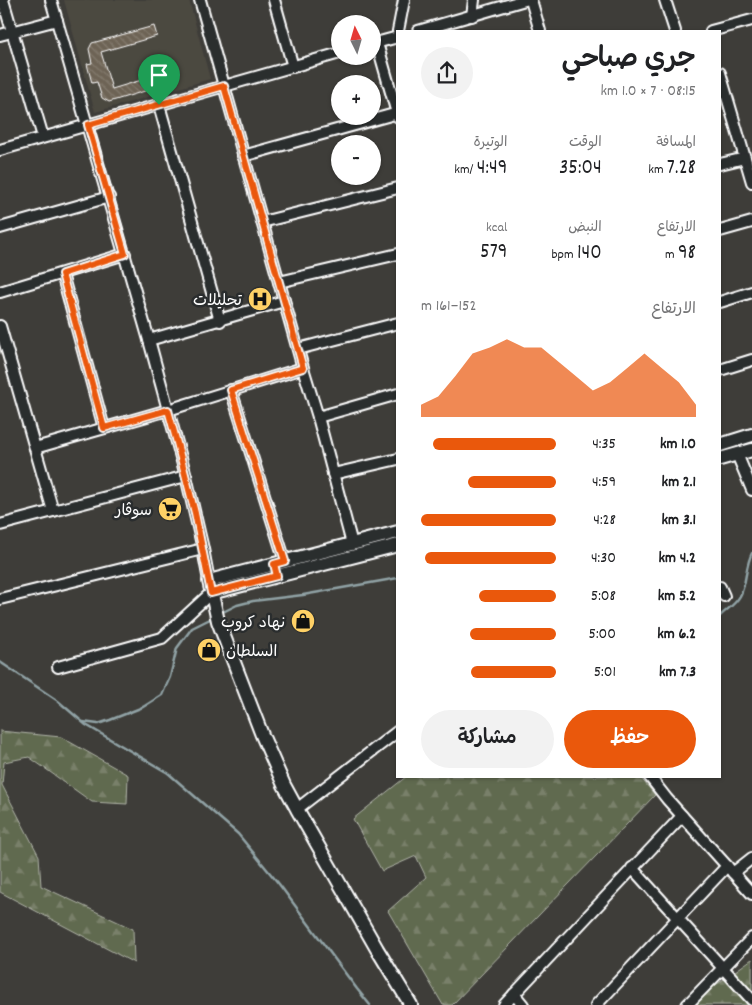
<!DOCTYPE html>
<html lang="ar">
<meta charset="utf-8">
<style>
body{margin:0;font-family:Dekko,"Playpen Sans Arabic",sans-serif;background:#f2f2f2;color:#202124;direction:rtl;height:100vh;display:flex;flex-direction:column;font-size:19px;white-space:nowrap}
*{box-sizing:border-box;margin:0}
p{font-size:16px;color:#757577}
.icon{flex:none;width:28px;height:28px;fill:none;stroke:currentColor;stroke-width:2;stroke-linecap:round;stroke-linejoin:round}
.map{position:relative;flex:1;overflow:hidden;direction:ltr}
.details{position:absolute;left:396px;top:30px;width:325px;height:748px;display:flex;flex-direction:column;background:#fff;border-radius:0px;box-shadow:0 1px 4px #0004;direction:rtl}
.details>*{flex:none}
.needle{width:32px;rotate:355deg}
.controls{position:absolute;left:331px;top:15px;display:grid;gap:10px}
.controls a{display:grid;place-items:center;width:50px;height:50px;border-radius:50%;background:#fff;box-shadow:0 1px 4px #0004;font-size:25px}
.pin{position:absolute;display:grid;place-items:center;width:42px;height:42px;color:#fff;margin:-51px -21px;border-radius:50% 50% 50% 0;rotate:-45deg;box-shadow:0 0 5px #0007}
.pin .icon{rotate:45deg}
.round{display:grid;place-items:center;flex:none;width:52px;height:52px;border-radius:26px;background:#f2f2f2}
.head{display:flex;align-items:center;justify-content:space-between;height:85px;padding:0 25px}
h1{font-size:28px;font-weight:600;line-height:38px}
.figures{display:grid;grid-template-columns:repeat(3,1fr);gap:8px;height:85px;padding:5px 25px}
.figures div{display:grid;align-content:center}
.figures b{font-size:21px;font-weight:600}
.figures small{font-size:14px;font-weight:400}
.figures p{font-size:14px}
.chart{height:140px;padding:10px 25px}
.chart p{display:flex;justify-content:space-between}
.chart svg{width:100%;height:90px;margin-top:5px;fill:#ea580c;opacity:.7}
.cta{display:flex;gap:10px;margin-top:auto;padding:10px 25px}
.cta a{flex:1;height:58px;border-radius:30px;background:#ea580c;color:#fff;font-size:20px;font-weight:600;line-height:58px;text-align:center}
.cta a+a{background:#f2f2f2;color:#202124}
ul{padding:0 25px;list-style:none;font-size:16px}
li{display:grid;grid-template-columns:80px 60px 1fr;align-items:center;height:38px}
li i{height:12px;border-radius:6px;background:#ea580c}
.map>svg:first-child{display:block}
.built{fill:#4c4841}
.forest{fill:url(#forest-firs);stroke:#b0b4a8}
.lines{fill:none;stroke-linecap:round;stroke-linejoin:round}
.stream{stroke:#91a3a6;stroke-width:2.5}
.building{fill:url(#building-back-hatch);stroke:#fff}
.minor-casing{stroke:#fff;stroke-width:14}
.major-casing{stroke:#fff;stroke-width:16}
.minor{stroke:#2a2d2e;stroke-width:10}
.major{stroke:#2a2d2e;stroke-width:12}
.route-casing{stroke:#fff;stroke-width:10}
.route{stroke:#ea580c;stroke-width:6}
.labels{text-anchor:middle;stroke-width:5;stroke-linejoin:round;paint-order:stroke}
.poi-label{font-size:16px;fill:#fff;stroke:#2a2d2e;text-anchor:end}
</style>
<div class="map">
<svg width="752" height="1005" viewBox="0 0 752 1005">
<defs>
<pattern id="forest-firs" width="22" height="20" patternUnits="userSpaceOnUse" patternTransform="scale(1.25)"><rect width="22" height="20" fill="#616a50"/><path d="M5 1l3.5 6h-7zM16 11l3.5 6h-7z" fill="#79806a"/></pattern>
<pattern id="building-back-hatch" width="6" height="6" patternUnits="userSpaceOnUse" patternTransform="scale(1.25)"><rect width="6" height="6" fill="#6d6354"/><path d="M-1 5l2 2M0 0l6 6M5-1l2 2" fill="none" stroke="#837a6e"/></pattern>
</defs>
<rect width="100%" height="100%" fill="#3e3d39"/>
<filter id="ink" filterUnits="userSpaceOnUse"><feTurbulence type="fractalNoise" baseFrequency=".02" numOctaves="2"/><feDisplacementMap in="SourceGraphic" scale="10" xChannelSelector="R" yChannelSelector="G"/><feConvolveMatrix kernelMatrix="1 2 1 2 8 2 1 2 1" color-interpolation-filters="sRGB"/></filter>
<g filter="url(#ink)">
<path class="built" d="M64,0H189L210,79L95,112Z"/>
<g class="forest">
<path d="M0,731L61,737L128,775L127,804L92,802L29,757L4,762L2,785L39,856L41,886L133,929L134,963L0,892Z"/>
<path d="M407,776H639L655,795L452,1005H443L388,911L426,877L416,856L382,871L353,819Z"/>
<path d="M752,959V1005H692L696,999Z"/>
</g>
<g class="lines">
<g class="stream">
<path d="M221,613L237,605L253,601L303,595L398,578"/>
<path d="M720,616C727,609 735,605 740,596C747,583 745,566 752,553"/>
<path d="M0,662L58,701L86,725L168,773L238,834L279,884L357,989L370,1005"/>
<path d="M83,722L98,724L110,720L143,707L162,695L170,677L177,648L192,628L214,617"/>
</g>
</g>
<path class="building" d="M154,26L157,36L101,52L112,89L168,72L171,83L109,102L102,98L97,82L92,83L87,64L92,63L89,49L92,43Z"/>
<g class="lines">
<g class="minor-casing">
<g id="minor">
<path d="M3,0L43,137"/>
<path d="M51,0L149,340L186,476L203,549L209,581"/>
<path d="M200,0L303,368L318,417L352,544"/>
<path d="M274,0L293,67"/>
<path d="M531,0L540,31"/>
<path d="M665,0L675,31"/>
<path d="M472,16L474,0"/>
<path d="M398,31L404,0"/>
<path d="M418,31L525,0"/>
<path d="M711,31L752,20"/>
<path d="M0,35L57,20"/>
<path d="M377,43L398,117"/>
<path d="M372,44L398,37"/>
<path d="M720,73L752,182"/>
<path d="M159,105L220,321"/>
<path d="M0,150L340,53"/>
<path d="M243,156L398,113"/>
<path d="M720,164L745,158"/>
<path d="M262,222L398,188"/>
<path d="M0,228L109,197"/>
<path d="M720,231L752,222"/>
<path d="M62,274L104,428"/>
<path d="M279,282L398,254"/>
<path d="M0,292L125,254"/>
<path d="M720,302L752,292"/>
<path d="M0,326L53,511"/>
<path d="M149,340L284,301"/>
<path d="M298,349L398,323"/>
<path d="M720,370L752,360"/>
<path d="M231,390L285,561"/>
<path d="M318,417L398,394"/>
<path d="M35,448L168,410L303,368"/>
<path d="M737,454L752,490"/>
<path d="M333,474L398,459"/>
<path d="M0,525L186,476"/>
<path d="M720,587L724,596"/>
<path d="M0,599L203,549"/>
<path d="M58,667L162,638L211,593"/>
<path d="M649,776L667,799L752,894"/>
<path d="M297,809L398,731"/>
<path d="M632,868L752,1000"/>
<path d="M733,873L752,858"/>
<path d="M514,994L523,1005"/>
<path d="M504,1005L682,816"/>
<path d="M596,1005L727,866"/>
<path d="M687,1005L752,938"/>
</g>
</g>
<g class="major-casing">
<g id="major">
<path d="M720,445L752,435"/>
<path d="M720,459L752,450"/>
<path d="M398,532L209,581L218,621L262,735L284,785L297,809L377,949L411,1005"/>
<path d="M211,593L398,545"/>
</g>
</g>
<use href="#minor" class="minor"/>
<use href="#major" class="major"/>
</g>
</g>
<g class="lines" filter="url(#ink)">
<g class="route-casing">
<path id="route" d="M224,86L303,368L231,390L285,561L274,564L277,576L211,593L195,513L177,443L168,410L104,428L62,274L125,254L88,125Z"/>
</g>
<use href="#route" class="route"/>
</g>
<defs>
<g id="hospital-disc" transform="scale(1.25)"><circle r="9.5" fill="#ffd166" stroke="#2a2d2e"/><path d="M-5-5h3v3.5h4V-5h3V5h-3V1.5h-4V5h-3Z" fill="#111"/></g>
<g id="supermarket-disc" transform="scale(1.25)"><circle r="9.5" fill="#ffd166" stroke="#2a2d2e"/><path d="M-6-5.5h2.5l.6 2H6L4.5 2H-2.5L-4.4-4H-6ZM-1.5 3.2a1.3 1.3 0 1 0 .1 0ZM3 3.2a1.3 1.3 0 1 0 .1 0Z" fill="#111"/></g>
<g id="shop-disc" transform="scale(1.25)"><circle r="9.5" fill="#ffd166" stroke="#2a2d2e"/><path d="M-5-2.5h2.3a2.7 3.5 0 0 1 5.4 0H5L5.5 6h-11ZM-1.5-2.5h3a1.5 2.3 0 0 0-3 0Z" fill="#111"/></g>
</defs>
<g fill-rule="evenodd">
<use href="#hospital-disc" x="260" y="299"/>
<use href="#supermarket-disc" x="170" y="509"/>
<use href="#shop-disc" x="303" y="621"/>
<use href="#shop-disc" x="209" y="650"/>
</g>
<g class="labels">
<g class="poi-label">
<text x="242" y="305">تحلیلات</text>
<text x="152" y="515">سوڤار</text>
<text x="286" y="627">نهاد كروب</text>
<text x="226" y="656" text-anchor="start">السلطان</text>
</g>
</g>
</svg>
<div class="controls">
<a><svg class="needle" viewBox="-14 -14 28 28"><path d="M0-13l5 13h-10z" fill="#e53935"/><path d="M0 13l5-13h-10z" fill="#757577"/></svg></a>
<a>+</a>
<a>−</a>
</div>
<div class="pin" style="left:159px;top:105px;background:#1e9e55"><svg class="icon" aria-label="arrive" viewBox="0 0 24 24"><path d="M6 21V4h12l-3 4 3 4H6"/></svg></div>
<section class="details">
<div class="head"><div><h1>جري صباحي</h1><p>08:15 · 7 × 1.0 km</p></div><a class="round"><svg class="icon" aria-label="share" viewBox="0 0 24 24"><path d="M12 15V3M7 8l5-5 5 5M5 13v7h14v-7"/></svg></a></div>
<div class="figures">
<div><p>المسافة</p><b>7.28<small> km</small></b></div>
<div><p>الوقت</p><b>35:04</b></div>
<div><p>الوتيرة</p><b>4:49<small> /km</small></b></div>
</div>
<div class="figures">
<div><p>الارتفاع</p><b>98<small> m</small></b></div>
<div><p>النبض</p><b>140<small> bpm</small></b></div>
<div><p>kcal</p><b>579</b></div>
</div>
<div class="chart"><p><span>الارتفاع</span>152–161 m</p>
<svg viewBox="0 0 160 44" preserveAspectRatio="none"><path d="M0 44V38L10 34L20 24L30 13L40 10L50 6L60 10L70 10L80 17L90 24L100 31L110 27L120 20L130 13L140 20L150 27L160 38V44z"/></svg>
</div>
<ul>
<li><b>1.0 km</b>4:35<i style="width:91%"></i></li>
<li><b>2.1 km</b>4:59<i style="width:65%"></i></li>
<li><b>3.1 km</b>4:28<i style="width:100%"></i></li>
<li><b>4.2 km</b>4:30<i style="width:97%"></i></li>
<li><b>5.2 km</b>5:08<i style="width:57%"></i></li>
<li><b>6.2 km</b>5:00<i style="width:64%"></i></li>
<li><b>7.3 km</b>5:01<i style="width:63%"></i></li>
</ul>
<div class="cta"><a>حفظ</a><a>مشاركة</a></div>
</section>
</div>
